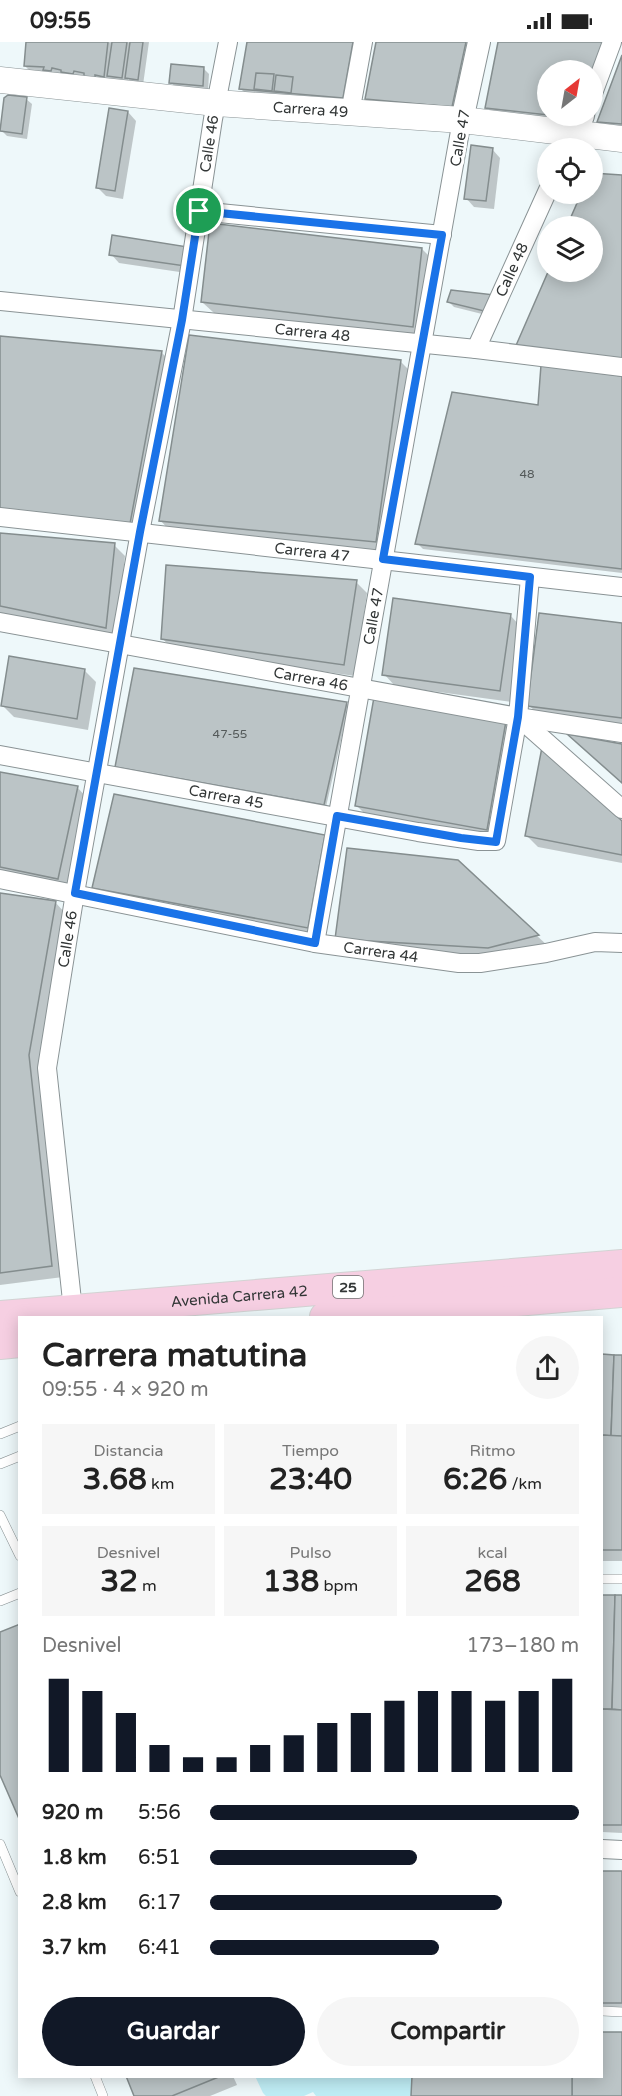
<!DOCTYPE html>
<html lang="es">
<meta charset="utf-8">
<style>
body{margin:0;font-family:"Varela Round",sans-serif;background:#f6f6f6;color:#222;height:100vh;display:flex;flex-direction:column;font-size:22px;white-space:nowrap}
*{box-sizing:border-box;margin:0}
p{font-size:20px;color:#767676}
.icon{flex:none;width:33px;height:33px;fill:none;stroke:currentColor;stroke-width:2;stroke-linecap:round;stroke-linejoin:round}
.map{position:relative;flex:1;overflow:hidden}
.sheet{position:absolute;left:18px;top:1274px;width:585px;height:762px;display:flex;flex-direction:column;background:#fff;border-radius:0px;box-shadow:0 3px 15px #0003}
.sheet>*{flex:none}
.needle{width:39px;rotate:31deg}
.tools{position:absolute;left:537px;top:18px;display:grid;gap:12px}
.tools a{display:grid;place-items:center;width:66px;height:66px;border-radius:50%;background:#fff;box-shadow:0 3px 15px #0003;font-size:30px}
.pin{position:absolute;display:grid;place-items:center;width:51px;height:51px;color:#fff;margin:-26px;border:3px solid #fff;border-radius:50%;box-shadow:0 2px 6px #0007}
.round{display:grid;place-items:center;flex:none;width:63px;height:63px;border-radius:32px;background:#f6f6f6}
.head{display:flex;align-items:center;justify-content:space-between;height:102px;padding:0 24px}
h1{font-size:33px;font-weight:800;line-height:45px}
.metrics{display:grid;grid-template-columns:repeat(3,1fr);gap:9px;height:102px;padding:6px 24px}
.metrics div{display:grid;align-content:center;border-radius:0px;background:#f6f6f6;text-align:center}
.metrics b{font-size:30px;font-weight:800}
.metrics small{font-size:16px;font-weight:400}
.metrics p{font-size:16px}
.chart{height:168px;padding:12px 24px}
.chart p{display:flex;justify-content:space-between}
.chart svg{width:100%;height:108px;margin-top:6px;stroke:#111827;stroke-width:6}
.primary-button{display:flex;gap:12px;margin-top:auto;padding:12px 24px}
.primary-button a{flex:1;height:69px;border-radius:36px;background:#111827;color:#fff;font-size:24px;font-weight:800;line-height:69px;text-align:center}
.primary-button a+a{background:#f6f6f6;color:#222}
ul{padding:0 24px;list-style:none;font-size:20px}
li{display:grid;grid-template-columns:96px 72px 1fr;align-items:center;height:45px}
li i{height:15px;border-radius:8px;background:#111827}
.status{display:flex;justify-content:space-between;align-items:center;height:42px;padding:0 30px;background:#fff;direction:ltr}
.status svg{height:16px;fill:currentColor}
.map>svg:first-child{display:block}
.green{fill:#bfedf5}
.shadow{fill:#0003;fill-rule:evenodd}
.building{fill:#bbc4c6;stroke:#848d8e;stroke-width:1.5}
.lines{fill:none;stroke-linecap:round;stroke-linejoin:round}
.service-casing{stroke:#8a9395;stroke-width:10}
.minor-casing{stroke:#8a9395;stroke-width:20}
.tertiary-casing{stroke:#8a9395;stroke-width:24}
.secondary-casing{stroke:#8a9395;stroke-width:27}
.trunk-casing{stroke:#d2d3d3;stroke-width:32}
.service{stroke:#fff;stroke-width:9}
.minor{stroke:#fff;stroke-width:18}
.tertiary{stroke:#fff;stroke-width:22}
.secondary{stroke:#fff;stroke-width:26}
.trunk{stroke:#f6cfe2;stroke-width:30}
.route-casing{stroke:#fff;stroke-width:12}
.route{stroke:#1a73e8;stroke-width:8}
.labels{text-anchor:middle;stroke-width:6;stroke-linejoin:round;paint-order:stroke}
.number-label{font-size:12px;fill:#545a5a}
.shield{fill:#fff;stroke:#707272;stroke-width:1.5}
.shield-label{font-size:14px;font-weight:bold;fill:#323636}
.street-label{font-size:15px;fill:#323636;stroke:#fff}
</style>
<div class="status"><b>09:55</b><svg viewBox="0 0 49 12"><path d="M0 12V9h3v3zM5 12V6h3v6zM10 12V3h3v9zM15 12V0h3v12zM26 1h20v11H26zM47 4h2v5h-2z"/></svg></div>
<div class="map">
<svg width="622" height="2054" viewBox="0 0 622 2054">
<rect width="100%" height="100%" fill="#eef8fa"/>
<path class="green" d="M255,2034H412L411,2054H316L313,2050L304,2054H266L263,2051Z"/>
<g class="shadow">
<path d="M28,0H149L143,43L132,41L128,37V41L36,35L25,24Z"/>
<path d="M249,0H366L354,67L252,58L240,46Z"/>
<path d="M378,0H480L463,76L378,67L367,56Z"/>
<path d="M499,0H620L591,87L498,77L487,65ZM548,28H592V74H548Z"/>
<path d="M622,18V92L610,90L599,79Z"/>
<path d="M204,27L209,32L208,49L176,46L171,40Z"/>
<path d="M26,57L32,62L27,97L7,94L1,88Z"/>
<path d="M128,70L136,79L123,157L106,154L97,145Z"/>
<path d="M492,107L500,116L494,167L474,165L466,156Z"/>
<path d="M622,135V328L516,307L549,230H592V184H569L583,152H592Z"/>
<path d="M187,206L193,232L119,221L111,212Z"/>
<path d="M422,207L433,218L424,295L214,271L202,260Z"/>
<path d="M494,254L490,274L454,265L449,260Z"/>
<path d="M0,295L161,310L172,321L140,498Z"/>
<path d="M400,319L412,331L386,511L171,490L160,478Z"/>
<path d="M622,336V531L423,507L417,501Z"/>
<path d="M0,492L114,503L125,514L116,596L0,573Z"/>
<path d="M356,540L367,551L355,634L173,608L162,596Z"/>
<path d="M510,573L521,585L511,660L395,644L384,632Z"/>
<path d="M622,583V685L540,675L529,663Z"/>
<path d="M84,628L96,640L88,688L14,675L3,664Z"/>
<path d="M346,661L349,663L326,765L119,727L116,725Z"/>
<path d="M506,680L517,691L498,798L367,774L356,763Z"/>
<path d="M0,731L77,745L88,757L69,847L0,834Z"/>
<path d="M622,781V821L538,805L527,794Z"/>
<path d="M324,794L335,806L319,896L105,856L93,845Z"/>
<path d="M457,820L548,904L500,916L348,908Z"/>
<path d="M0,852L55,860L66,872L40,1025L63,1235L0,1243Z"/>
<path d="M602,1313L622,1314V1519H602Z"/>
<path d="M602,1555H622V1791L602,1790Z"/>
<path d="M602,1830L622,1831V1972L602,1969Z"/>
<path d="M602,1991L622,1992V2054H413L414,2034H602Z"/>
<path d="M128,2034H233L237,2043L210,2054H136Z"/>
</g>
<g class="building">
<path d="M26,0H108L104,35L95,33V36L84,35V31L74,29L73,32L61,30V28L52,26L51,29L43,28L44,25L24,24Z"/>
<path d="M112,0H127L122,36L107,34Z"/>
<path d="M130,0H143L138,38L125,36Z"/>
<path d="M247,0H353L343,56L239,47Z"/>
<path d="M376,0H466L452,65L365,57Z"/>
<path d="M498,0H605L592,28H548V73L485,66Z"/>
<path d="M622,13V82L597,80Z"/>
<path d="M171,22L204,25L203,44L169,41Z"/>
<path d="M256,31L274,32L272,49L254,47Z"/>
<path d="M276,33L293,35L291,51L274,49Z"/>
<path d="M8,53L27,55L22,92L0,89L4,56Z"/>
<path d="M109,66L128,69L115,149L96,146Z"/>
<path d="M471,103L493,106L486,159L464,157Z"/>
<path d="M592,131L622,133V319L514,308L548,230H592V184H567L581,152H592Z"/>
<path d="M210,181L422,206L413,285L201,260Z"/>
<path d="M112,193L188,205L185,224L109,213Z"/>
<path d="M451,248L495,253L484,269L447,260Z"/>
<path d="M189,293L401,318L376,500L159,479Z"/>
<path d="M0,294L162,309L129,487L0,473Z"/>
<path d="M541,323L622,334V527L415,502L452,350L538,363Z"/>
<path d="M0,491L115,501L106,586L0,564Z"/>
<path d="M166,523L357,538L344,623L161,597Z"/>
<path d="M393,556L511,572L500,649L382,633Z"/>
<path d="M539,571L622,581V676L527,664Z"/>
<path d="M9,614L85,627L77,677L1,664Z"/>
<path d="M134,626L347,660L324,763L115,725Z"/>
<path d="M374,655L506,679L487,788L355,764Z"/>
<path d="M567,692L622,702V741Z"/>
<path d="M543,700L622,779V813L525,794Z"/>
<path d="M0,730L78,744L58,837L0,825Z"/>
<path d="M114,752L325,793L308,886L92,846Z"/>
<path d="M347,806L458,818L539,893L488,906L335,897Z"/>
<path d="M0,851L56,859L29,1013L52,1224L0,1231Z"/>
<path d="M602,1312L614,1313L611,1394L602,1393Z"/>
<path d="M614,1313H622V1394H611Z"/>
<path d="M602,1393L622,1394V1508H602Z"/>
<path d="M602,1553H615L612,1667H602Z"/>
<path d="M615,1553H622V1668L612,1667Z"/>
<path d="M20,1582V1779L0,1733V1590Z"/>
<path d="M602,1667L622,1668V1783H602Z"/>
<rect x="602" y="1829" width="20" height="132"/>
<path d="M602,1990H622V2054H572V2034H602Z"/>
<path d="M126,2034H221L172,2054H134Z"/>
<path d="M412,2034H572V2054H411Z"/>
</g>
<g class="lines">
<g class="service-casing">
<g id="service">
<path d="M0,1392L20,1384"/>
<path d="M0,1422L20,1414"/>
<path d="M0,1473L20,1514"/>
<path d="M602,1537H622"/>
<path d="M0,1559L20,1551"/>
<path d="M0,1802L20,1850"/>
<path d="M602,1969L622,1970"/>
<path d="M95,2034L103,2054"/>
</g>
</g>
<g class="minor-casing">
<g id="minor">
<path d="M592,54L612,0"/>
<path d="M350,71L363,0"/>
<path d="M578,92L585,74"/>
<path d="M199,169L442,193"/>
<path id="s1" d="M0,259L476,307L622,325"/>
<path id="s2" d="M476,307L548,148"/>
<path id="s3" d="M0,475L622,545"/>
<path id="s4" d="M0,580L518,675L622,691"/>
<path d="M518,675L622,767"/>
<path id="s5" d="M0,713L418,790L479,799H496L518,675L530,535"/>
<path id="s6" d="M0,837L315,901L459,921H480L546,911L595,900L622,901"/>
<path id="s7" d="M315,901L462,78"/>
<path id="s8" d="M73,1268L47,1026L75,851L140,490L182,278L213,77L228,0"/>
<path d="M602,1807L622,1808"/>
</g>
</g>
<g class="tertiary-casing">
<path id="tertiary" d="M462,78L479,0"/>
</g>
<g class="secondary-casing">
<g id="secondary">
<path id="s9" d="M0,38L216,61L462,78L622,97"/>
</g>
</g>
<g class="trunk-casing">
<g id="trunk">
<path id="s10" d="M0,1274L622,1223"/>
<path d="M325,1275L622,1250"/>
<path d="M0,1302L20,1300"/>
</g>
</g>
<use href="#service" class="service"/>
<use href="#minor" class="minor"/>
<use href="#tertiary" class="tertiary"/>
<use href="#secondary" class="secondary"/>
<use href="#trunk" class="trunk"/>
</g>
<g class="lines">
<g class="route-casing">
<path id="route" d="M199,169L442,193L383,517L530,535L518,675L496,800L461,796L337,774L315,901L75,851L140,490L182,278Z"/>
</g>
<use href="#route" class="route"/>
</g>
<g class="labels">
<g class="number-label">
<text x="527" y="436">48</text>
<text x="230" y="696">47-55</text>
</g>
<rect class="shield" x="333" y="1234" width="30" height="22" rx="4.5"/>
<g class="shield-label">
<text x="348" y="1250">25</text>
</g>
<g class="street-label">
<text dy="5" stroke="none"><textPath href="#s9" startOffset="312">Carrera 49</textPath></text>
<text transform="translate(460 96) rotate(-80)" y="5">Calle 47</text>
<text dy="5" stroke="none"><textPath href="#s8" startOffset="1182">Calle 46</textPath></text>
<text dy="5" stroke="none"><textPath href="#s2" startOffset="87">Calle 48</textPath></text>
<text dy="5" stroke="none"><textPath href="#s1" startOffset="314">Carrera 48</textPath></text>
<text dy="5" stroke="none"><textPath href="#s3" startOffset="314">Carrera 47</textPath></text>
<text dy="5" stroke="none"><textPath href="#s7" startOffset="332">Calle 47</textPath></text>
<text dy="5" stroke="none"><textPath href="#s4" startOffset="316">Carrera 46</textPath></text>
<text dy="5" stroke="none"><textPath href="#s5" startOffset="230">Carrera 45</textPath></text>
<text dy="5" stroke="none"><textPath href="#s8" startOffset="374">Calle 46</textPath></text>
<text dy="5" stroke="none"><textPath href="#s6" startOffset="388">Carrera 44</textPath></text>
<text dy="5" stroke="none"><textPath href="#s10" startOffset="240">Avenida Carrera 42</textPath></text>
</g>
</g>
</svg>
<div class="tools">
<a><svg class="needle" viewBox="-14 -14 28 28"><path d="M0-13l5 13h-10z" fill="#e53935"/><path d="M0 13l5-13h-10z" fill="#767676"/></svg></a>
<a><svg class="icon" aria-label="locate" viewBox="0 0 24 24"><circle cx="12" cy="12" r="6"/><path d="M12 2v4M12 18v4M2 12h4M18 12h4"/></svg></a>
<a><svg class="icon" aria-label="layers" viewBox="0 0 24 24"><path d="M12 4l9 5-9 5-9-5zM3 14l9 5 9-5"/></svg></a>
</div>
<div class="pin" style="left:199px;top:169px;background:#1e9e55"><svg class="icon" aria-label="arrive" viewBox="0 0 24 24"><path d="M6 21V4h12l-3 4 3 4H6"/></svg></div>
<section class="sheet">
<div class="head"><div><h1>Carrera matutina</h1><p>09:55 · 4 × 920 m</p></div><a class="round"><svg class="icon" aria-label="share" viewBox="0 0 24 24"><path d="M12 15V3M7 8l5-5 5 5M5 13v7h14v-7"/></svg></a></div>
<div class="metrics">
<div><p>Distancia</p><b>3.68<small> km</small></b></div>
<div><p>Tiempo</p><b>23:40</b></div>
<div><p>Ritmo</p><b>6:26<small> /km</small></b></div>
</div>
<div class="metrics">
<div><p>Desnivel</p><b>32<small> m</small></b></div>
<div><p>Pulso</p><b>138<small> bpm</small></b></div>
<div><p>kcal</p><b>268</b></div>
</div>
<div class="chart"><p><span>Desnivel</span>173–180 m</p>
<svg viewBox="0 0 160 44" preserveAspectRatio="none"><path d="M5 44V6M15 44V11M25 44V20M35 44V33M45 44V38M55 44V38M65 44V33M75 44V29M85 44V24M95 44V20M105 44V15M115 44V11M125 44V11M135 44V15M145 44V11M155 44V6"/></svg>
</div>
<ul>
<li><b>920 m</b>5:56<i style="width:100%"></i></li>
<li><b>1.8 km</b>6:51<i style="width:56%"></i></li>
<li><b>2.8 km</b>6:17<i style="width:79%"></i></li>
<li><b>3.7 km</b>6:41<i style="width:62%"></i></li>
</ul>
<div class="primary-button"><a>Guardar</a><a>Compartir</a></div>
</section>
</div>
